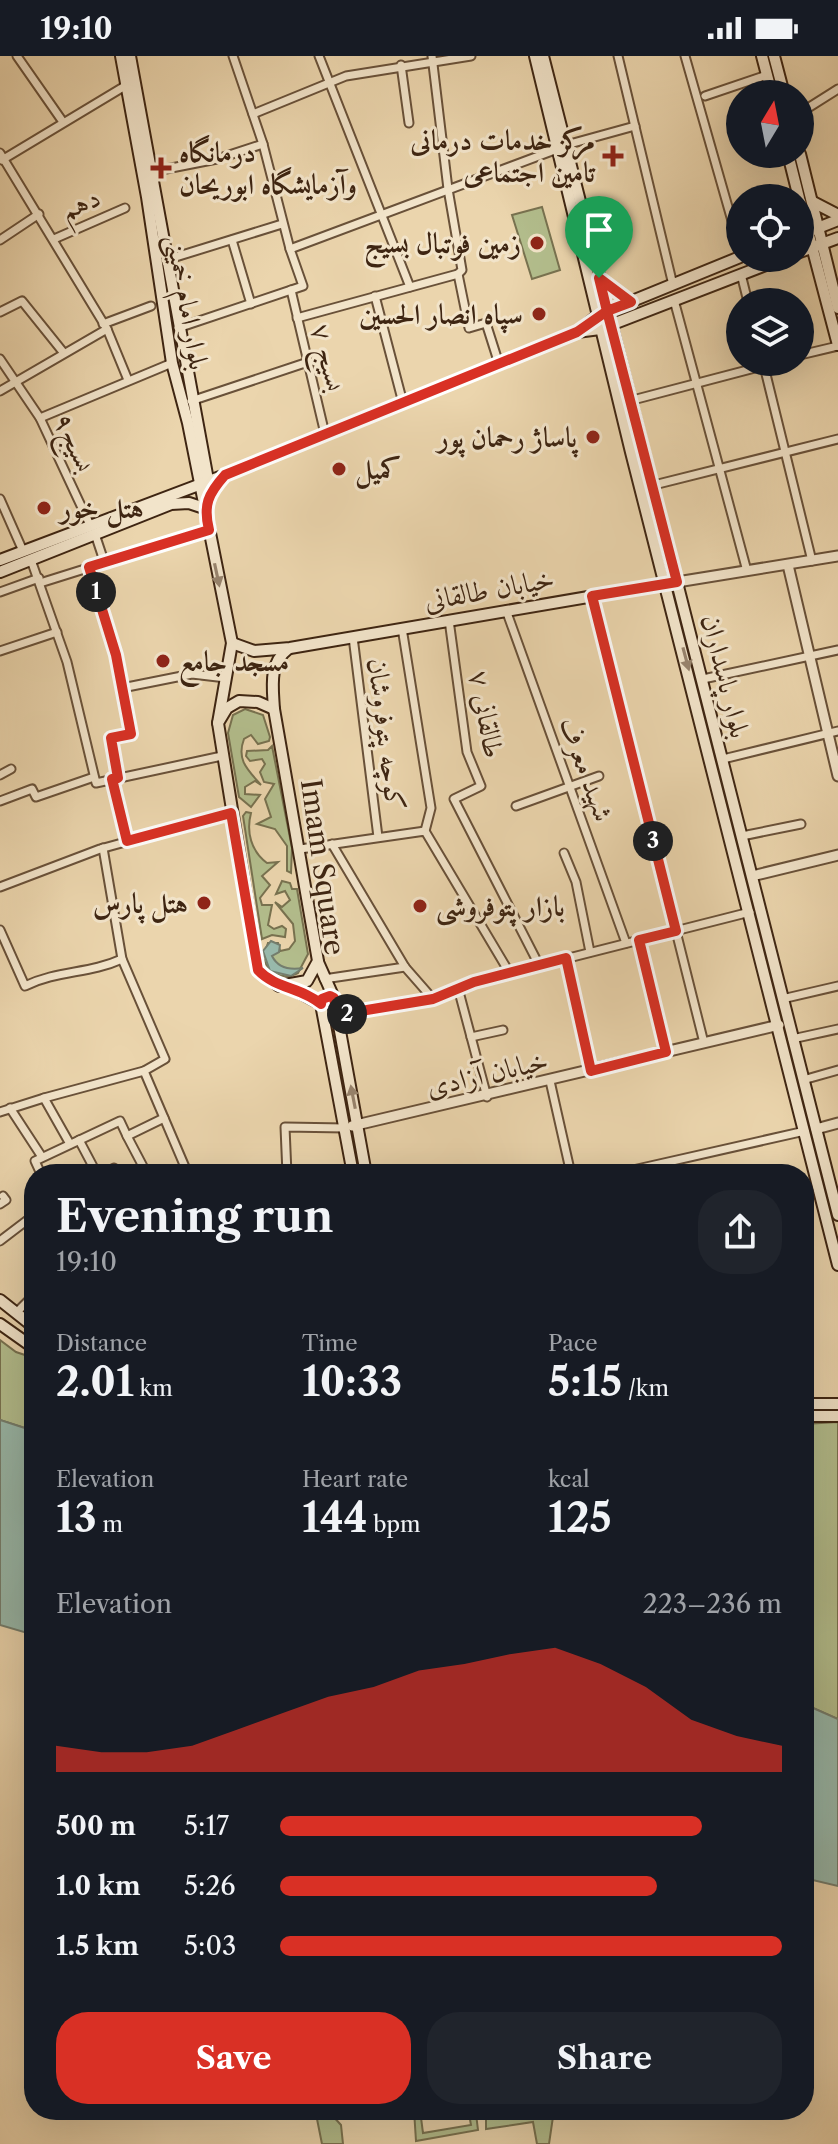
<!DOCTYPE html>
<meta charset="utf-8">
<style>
body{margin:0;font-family:"Libre Caslon Text",Amiri,serif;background:#20242c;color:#f1f3f6;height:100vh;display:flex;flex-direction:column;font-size:30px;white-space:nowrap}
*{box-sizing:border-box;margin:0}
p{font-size:26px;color:#9ea1a6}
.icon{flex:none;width:44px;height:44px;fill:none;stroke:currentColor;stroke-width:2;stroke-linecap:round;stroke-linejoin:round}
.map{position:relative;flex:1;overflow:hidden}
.sheet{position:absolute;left:24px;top:1108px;width:790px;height:956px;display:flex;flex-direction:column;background:#171b24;border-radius:32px;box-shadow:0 8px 32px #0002}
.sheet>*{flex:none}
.needle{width:52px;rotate:10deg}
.buttons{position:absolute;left:726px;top:24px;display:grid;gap:16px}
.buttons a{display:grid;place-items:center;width:88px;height:88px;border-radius:50%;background:#171b24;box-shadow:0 8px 32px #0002;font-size:40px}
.pin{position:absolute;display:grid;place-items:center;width:68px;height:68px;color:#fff;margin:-82px -34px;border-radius:50% 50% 50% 0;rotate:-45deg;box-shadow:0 0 8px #0007}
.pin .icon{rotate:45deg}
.km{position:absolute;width:40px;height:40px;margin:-20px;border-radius:50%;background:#222;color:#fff;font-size:22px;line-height:40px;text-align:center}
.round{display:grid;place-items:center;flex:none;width:84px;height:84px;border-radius:32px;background:#20242c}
.overview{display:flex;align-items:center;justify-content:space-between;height:136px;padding:0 32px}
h1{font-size:44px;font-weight:700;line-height:60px}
.metrics{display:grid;grid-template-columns:repeat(3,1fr);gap:12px;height:136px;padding:8px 32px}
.metrics div{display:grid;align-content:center}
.metrics b{font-size:40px;font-weight:700}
.metrics small{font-size:22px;font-weight:400}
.metrics p{font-size:22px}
.chart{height:224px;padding:16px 32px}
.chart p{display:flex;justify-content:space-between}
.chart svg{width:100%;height:144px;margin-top:8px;fill:#d93025;opacity:.7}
.button{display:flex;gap:16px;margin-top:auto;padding:16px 32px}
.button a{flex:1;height:92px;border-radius:32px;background:#d93025;color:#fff;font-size:32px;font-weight:700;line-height:92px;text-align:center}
.button a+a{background:#20242c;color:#f1f3f6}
ul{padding:0 32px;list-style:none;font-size:26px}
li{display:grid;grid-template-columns:128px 96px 1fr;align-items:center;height:60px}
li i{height:20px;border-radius:10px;background:#d93025}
.status{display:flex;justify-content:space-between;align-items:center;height:56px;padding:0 40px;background:#171b24;direction:ltr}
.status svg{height:22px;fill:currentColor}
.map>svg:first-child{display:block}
.green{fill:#b3be8d;stroke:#787250;stroke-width:2}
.water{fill:#98b9ab;stroke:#747e6e;stroke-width:2}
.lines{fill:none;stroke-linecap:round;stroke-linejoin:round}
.minor-casing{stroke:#695139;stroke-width:11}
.tertiary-casing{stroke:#695139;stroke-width:13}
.secondary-casing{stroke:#3e2512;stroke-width:14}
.minor{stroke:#f2e4ca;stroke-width:7}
.tertiary{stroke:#f2e4ca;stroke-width:9}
.secondary{stroke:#f2e4ca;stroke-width:10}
.oneway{fill:#98846e}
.route-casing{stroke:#fff;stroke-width:16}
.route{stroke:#d93025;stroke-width:10}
.poi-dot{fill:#8f2418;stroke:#f2e4ca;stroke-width:3}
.labels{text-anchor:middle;stroke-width:6;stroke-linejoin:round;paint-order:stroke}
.poi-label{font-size:28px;font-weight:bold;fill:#3e2512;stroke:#f2e4ca;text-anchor:end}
.street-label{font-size:28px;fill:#3e2512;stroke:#f2e4ca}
</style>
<div class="status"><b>19:10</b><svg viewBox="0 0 49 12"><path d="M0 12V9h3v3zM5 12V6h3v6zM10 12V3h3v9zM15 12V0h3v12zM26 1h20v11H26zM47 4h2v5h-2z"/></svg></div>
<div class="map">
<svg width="838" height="2088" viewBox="0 0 838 2088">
<rect width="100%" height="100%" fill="#ebd5ad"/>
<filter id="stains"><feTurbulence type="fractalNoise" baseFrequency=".0025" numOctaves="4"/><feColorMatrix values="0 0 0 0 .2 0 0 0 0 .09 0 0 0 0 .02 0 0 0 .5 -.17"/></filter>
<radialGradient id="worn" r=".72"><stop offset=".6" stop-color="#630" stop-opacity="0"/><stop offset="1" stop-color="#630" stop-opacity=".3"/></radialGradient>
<g class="green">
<path d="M542,151L560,214L532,223L512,159Z"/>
<path d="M245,653L263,659L270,681L269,685L258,688L251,679L244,683C236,704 248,714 261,729L255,725L245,731V738L260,739L251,751L239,741L228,677L233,659Z"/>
<path d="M272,690L292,792L291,817L287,815V790L275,773L257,768L271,761L265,743L274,728L264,726L260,716L265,708L262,703L250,705L246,700L247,695L268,694Z"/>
<path d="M246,756L251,757C246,776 251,795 267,807L278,806L262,820L270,829L260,842L262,849H272L268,869L274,873L282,870L286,873L285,881L272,879L262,883L243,760Z"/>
<path d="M282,825L290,827L292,833H297L308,898L298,917C282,925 269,918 263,902L268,887H278L280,895L289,893L295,885L293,868L275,846L282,851L290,844L285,835L276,838Z"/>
<path d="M0,1284L16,1296L34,1302V1375L0,1364Z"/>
<path d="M838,1366V1663L804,1648V1368Z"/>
<path d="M326,2054H348L331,2058L341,2069L343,2088H322L317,2063Z"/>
<path d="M414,2054H420L423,2077L471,2069L469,2058H476L478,2074L416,2085Z"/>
<path d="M486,2054H554L549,2088H537L533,2066L486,2073Z"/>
</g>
<g class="water">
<path d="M271,885L280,889L279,896L272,900C278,912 291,914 303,912L291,920L270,915L263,895Z"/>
<path d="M0,1364L34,1375V1579L0,1569Z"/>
<path d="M804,1648L838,1663V1830L804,1822Z"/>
</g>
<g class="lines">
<g class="minor-casing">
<g id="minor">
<path d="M17,0L63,66"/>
<path d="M233,0L263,88L290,193"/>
<path d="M319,0L410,231"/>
<path d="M432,0L448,133L462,214L458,218"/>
<path d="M618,0L673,229"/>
<path d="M685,0L740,193"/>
<path d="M401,9L409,67"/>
<path d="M705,40L767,19"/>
<path d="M800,57L838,33"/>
<path d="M253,58L346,20L471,0"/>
<path d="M566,89L635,70"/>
<path d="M0,97L107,273L128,324"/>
<path d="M2,104L125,30"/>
<path d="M151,116L217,103L263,88"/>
<path d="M54,183L125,152"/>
<path d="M0,184L39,158"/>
<path d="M232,184L251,248"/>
<path d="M166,204L282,168"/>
<path d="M741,218L748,246"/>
<path d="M291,234L325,378"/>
<path d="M375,240L403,347"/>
<path d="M674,244L747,515"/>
<path d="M0,256L22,245L63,296"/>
<path d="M297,262L458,218L469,272L486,267L499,308"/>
<path d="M103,268L151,250"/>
<path d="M178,272L303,230L290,193L560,92"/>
<path d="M800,299L838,290"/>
<path d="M0,303L40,362L90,469"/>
<path d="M763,306L812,505"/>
<path d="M0,335L107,273"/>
<path d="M191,345L308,306"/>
<path d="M629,345L778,306"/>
<path d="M40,362L172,307"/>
<path d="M650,430L838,383"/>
<path d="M0,443L23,495"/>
<path d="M95,478L104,505"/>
<path d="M31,504L67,606L96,727L222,700"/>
<path d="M89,511L116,599L131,678L111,682L118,722"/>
<path d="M40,527L209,474"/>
<path d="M0,536L39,522"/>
<path d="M592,540L704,987"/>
<path d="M506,554L626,887"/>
<path d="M449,564L467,696L481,730L454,743L539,909"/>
<path d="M402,572L431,752L425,775"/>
<path d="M353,581L378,781"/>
<path d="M0,595L57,576"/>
<path d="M703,623L838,594"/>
<path d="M122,632L192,618L226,622"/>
<path d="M723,703L838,675"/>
<path d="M0,719L11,713"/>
<path d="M112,723L127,785"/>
<path d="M0,745L32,733L36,741L94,721"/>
<path d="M516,750L599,720"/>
<path d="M742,780L801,768"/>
<path d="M332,788L405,911L433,943"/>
<path d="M103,792L122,903L165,1003L144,1015L188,1118"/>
<path d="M300,793L425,775L509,916"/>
<path d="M564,797L576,826L590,896"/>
<path d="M0,831L100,793L231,757"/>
<path d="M0,874L25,930C58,914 89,918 122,903"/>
<path d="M639,884L666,996"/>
<path d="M566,902L591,1015"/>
<path d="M324,923L405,911"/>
<path d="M458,932L487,1041"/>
<path d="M782,943L838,930"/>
<path d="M337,959L433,943L474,926L750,856"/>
<path d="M471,981L503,974"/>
<path d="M792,983L838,973"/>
<path d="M803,1024L838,1014"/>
<path d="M550,1025L571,1118"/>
<path d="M44,1042L144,1015"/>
<path d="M10,1052L42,1101"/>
<path d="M0,1056L44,1042L70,1088"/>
<path d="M127,1080L147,1118"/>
<path d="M79,1084L97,1118"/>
<path d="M41,1118L35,1105L120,1065L127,1080L164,1062"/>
<path d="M103,1118L114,1112L118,1118"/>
<path d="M287,1118L285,1071L345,1072"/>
<path d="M615,1118L805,1075"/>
<path d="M0,1148L6,1144L3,1140"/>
<path d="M0,1185L34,1159"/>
<path d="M16,1257L34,1239"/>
</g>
</g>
<g class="tertiary-casing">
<g id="tertiary">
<path d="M788,509L838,720"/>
<path d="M677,526L838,500"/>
<path d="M752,820L838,799"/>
<path d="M352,1070L779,969"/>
<path d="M816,1073L838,1067"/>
</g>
</g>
<g class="secondary-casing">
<g id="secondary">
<path d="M121,0L147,141L172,307L188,367L232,587L218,667"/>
<path d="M130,0L208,424"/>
<path d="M535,0L631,396L838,1209"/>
<path d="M543,0L838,1159"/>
<path d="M762,0L772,38"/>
<path d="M774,0L784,38"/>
<path d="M788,98L799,142"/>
<path d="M800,98L838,252"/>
<path d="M800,145L838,289"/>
<path d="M813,146L838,159"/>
<path d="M800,179L838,164"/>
<path d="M800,196L838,182"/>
<path d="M600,224L631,246"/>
<path d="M579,275L598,259L740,201"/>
<path d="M205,451L210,436L223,421"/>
<path d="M0,504L225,419L577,276L600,273L784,202"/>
<path d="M0,516L171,448L189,447L204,452"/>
<path d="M232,587L254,595L290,592L670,527"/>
<path d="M239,645L258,646L274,653L318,905L307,925L279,930L258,914L218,667L227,652Z"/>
<path d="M274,654C273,632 268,608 288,593"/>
<path d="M318,906L334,942L366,1118"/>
<path d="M290,931L321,948L353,1118"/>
<path d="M0,1244L34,1271"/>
<path d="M0,1268L34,1292"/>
<path d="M804,1348H838"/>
<path d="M804,1360H838"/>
</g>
</g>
<use href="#minor" class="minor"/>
<use href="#tertiary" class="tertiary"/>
<use href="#secondary" class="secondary"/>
</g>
<defs><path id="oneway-solid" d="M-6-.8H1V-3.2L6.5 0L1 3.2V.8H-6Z" transform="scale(2)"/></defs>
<g class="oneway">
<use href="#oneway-solid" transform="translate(217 519) rotate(78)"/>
<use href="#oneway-solid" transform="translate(686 603) rotate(75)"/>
<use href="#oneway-solid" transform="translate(353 1041) rotate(-101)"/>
</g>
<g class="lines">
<g class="route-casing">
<path id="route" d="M599,222L607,255L577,276L225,419C208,438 203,449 209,474L89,511L116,599L131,678L111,682L118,722L112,723L127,785L231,757L258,914C276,933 301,931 321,948L322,943L330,940L334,942L337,959L433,943L474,926L566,902L591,1015L666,996L639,884L676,875L592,540L677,526L607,255L631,246L599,222"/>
</g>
<use href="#route" class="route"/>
</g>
<g class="poi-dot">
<path d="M609 88h8v8h8v8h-8v8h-8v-8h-8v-8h8z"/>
<path d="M157 100h8v8h8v8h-8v8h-8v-8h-8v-8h8z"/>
<circle cx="537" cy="187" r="8"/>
<circle cx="539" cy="258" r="8"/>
<circle cx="593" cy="381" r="8"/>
<circle cx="339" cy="413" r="8"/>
<circle cx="44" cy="452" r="8"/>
<circle cx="163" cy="605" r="8"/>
<circle cx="204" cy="847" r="8"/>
<circle cx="420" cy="850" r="8"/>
</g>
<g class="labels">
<g class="poi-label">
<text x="595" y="94">مرکز خدمات درمانی<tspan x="595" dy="32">تامین اجتماعی</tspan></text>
<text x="179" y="106" text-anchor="start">درمانگاه<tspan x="179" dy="32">وآزمایشگاه ابوریحان</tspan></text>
<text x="521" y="197">زمین فوتبال بسیج</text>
<text x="523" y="268">سپاه انصار الحسین</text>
<text x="577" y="391">پاساژ رحمان پور</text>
<text x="355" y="423" text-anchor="start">کمیل</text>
<text x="60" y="462" text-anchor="start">هتل خور</text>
<text x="179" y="615" text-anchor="start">مسجد جامع</text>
<text x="188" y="857">هتل پارس</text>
<text x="436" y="860" text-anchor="start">بازار پتوفروشی</text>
</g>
<g class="street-label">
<text transform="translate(80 147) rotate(-23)" y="10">دهم</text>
<text transform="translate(188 246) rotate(80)" y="10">بلوار امام خمینی</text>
<text transform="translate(329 301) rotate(76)" y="10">بسیج ۷</text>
<text transform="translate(75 386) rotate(65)" y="10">بسیج۹</text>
<text transform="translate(489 533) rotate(-10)" y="10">خیابان طالقانی</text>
<text transform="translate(726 620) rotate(76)" y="10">بلوار پاسداران</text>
<text transform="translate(487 658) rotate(80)" y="10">طالقانی ۷</text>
<text transform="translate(387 678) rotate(83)" y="10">کوچه پتوفروشان</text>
<text transform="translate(587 713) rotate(70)" y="10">شهید معرف</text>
<text transform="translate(323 811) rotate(82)" y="10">Imam Square</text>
<text transform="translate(487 1017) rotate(-13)" y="10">خیابان آزادی</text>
</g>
</g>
<rect width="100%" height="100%" filter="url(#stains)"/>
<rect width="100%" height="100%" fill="url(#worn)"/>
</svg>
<div class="buttons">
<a><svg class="needle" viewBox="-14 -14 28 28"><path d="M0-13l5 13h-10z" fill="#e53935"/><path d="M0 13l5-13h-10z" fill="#9ea1a6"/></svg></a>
<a><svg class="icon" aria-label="locate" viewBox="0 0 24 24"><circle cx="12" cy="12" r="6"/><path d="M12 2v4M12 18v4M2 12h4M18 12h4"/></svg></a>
<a><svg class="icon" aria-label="layers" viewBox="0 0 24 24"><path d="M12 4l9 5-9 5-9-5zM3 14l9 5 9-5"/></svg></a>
</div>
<div class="pin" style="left:599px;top:222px;background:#1e9e55"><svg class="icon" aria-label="arrive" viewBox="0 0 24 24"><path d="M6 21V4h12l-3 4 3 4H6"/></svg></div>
<b class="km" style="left:96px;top:536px">1</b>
<b class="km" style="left:347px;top:958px">2</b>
<b class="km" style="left:653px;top:785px">3</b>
<section class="sheet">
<div class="overview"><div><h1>Evening run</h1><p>19:10</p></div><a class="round"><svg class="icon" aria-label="share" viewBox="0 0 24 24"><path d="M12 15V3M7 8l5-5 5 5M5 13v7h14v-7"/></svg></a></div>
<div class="metrics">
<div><p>Distance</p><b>2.01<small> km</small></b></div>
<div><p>Time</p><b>10:33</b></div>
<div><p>Pace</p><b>5:15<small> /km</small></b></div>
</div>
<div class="metrics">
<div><p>Elevation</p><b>13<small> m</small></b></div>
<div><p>Heart rate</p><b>144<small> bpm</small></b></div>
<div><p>kcal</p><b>125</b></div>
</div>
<div class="chart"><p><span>Elevation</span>223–236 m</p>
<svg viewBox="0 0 160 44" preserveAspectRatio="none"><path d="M0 44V36L10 38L20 38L30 36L40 31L50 26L60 21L70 18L80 13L90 11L100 8L110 6L120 11L130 18L140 28L150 33L160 36V44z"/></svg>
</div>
<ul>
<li><b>500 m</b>5:17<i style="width:84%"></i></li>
<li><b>1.0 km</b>5:26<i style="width:75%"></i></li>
<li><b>1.5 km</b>5:03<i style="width:100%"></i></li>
</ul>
<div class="button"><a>Save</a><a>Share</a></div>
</section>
</div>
